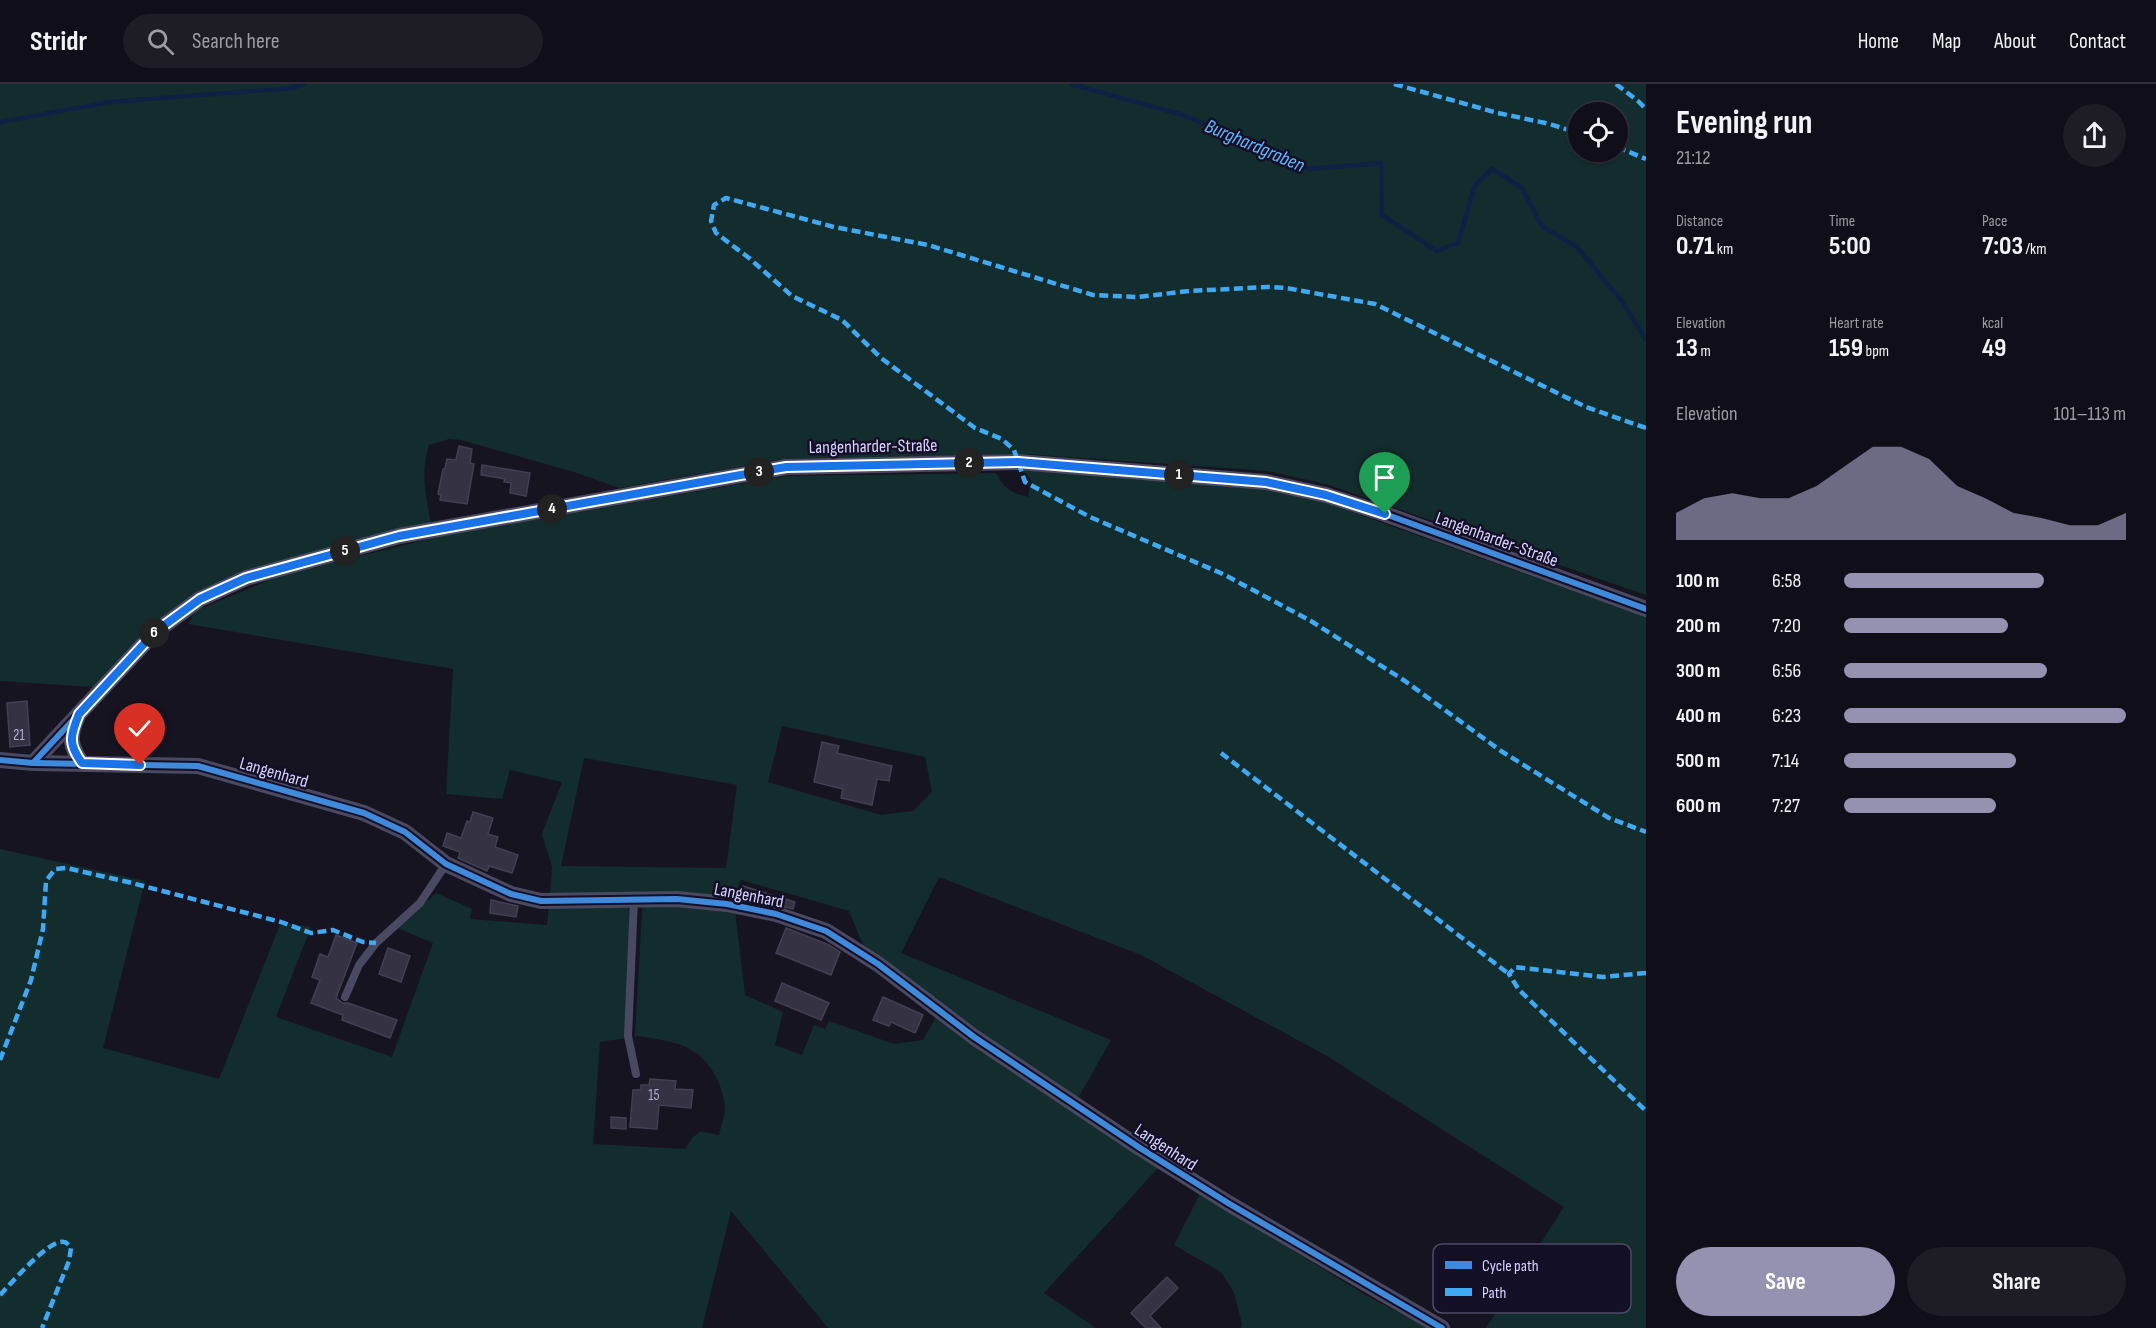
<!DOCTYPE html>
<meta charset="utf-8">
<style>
body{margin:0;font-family:"Sofia Sans Condensed",sans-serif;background:#1e1d26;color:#f1f3f6;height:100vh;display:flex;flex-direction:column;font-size:22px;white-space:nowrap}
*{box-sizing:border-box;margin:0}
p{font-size:20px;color:#9c9ca2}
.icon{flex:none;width:33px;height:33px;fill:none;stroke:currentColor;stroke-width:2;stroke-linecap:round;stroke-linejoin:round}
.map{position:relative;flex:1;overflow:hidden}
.sheet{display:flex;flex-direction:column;background:#100f19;width:510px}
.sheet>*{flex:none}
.tools{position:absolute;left:1568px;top:18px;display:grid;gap:12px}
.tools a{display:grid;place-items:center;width:60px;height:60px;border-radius:50%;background:#100f19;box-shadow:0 2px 4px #0004,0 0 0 2px #302f38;font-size:30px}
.pin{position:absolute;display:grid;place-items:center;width:51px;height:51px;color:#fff;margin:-62px -26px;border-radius:50% 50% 50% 0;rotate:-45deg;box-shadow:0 0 6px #0007}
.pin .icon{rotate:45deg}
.km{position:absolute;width:30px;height:30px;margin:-15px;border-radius:50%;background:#222;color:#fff;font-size:16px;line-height:30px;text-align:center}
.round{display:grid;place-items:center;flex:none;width:63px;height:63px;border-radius:32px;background:#1e1d26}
.summary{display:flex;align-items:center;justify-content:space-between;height:102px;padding:0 30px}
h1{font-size:33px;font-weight:700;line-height:45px}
.stats{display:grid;grid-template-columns:repeat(3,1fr);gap:9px;height:102px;padding:6px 30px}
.stats div{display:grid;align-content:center}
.stats b{font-size:26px;font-weight:700}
.stats small{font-size:16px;font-weight:400}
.stats p{font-size:16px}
.chart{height:168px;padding:12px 30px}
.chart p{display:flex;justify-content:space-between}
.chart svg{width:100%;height:108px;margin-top:6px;fill:#9591b1;opacity:.7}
.action{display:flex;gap:12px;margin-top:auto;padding:12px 30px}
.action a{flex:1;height:69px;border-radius:36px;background:#9591b1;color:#fff;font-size:24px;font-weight:700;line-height:69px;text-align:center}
.action a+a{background:#1e1d26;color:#f1f3f6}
ul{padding:0 30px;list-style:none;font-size:20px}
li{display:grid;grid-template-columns:96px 72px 1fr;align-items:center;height:45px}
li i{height:15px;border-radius:8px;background:#9591b1}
header{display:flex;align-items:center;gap:36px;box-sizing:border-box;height:84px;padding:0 30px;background:#100f19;border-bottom:2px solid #302f38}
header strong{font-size:28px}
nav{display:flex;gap:33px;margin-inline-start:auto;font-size:21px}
.search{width:420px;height:54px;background:#1e1d26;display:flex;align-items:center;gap:15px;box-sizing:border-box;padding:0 21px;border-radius:33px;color:#9c9ca2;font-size:22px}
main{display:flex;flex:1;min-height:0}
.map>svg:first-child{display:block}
.green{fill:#132c2d;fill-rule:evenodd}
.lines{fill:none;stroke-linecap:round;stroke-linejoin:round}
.stream{stroke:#0d2144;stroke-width:4.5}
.building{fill:#343243;stroke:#433f54;stroke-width:1.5}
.service{stroke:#4a4962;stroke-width:8}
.minor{stroke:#4a4962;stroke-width:16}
.quiet{stroke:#3fa9f5;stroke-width:4.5;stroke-dasharray:9 4.5;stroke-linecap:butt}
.cycleway-casing{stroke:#130f26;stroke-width:10}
.cycleway{stroke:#408adc;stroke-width:6}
.route-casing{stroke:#fff;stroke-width:12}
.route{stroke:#1a73e8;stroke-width:8}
.labels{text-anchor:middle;stroke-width:5;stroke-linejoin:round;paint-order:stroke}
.number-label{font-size:15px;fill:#b0acd0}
.street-label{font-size:18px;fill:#d9d4ff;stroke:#130f26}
.water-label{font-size:20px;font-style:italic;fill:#62b6ff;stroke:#130f26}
.key{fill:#130f26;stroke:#4e4a67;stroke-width:1.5}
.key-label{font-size:16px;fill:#d9d4ff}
</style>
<header>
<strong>Stridr</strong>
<div class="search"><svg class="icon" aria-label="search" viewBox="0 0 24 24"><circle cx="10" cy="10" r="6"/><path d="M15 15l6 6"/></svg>Search here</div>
<nav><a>Home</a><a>Map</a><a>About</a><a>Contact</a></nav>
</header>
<main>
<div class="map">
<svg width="1646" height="1244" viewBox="0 0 1646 1244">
<rect width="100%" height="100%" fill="#161421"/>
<g class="green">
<path d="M0,0H1646V511L1329,401L1268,387L1025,370L783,375L619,404L577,389L461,356L449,355L429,361C420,390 426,411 431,440L204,508L93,603L0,597ZM1578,28H1617V68H1578Z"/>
<path d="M1022,385L1262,404L1324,418L1646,533V1244H1486L1564,1123L1327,972L1141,871L939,793L901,869L1111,956L1077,1016L1043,994L863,861L849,827L741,796L734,816L550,811L552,783L542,750L562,698L510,686L502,715L446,710L453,585L188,540L195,527L279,492L437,453L786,392L996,389C1004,405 1012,409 1028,413L1031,396ZM782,642L925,673L932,708L913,727L881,731L768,698ZM584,674L737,701L726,784L561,782Z"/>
<path d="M0,765L145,797L103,964L219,995L281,838L311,843L276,933L392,973L433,859L397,844L436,809L472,825L470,835L547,841L549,821H627L632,832L626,954L600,958L593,1060L685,1065L693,1053L701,1047L719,1051C721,1042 725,1032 725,1024C723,999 709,974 686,963C673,957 655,955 640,952L635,953L642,825L652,818L735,826L745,911L783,928L775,961L802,971L814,941L825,945L829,937L894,960L923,956L937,931L1158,1084L1044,1209L1096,1244H828L731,1127L702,1244H0Z"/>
<path d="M1200,1110L1364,1210L1427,1244H1241L1242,1240L1234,1209L1221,1188L1174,1161Z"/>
</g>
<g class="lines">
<g class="stream">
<path d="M1071,0L1183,31L1309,85L1381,79L1382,131L1437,167L1458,159L1475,101L1492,85L1522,104L1542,142L1577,163L1624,220L1646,256"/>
<path d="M0,38L109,18L292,4L304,0"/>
</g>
</g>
<g class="building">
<path d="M459,362L472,365L470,379L474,380L467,420L440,416L441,411L438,410L443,385H445L447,375L456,376Z"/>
<path d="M482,381L530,389L526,412L510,409L511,399L504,398L505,395L481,391Z"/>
<path d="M27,617L30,661L10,663L7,619Z"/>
<path d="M822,658L839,662L837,669L892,682L889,697L877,695L872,721L841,714L843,705L814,698Z"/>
<path d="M473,728L493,734L488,750L498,753L495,763L518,771L512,789L489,782L487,787L458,774L460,768L443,762L447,749L461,754L467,737L470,738Z"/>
<path d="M743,802L795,818L793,825L740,812Z"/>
<path d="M491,816L518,822L516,833L490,829Z"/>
<path d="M786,844L829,861L840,868L831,891L776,869Z"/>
<path d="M336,851L357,859L336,914L343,919H348L397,936L390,954L342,936L343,931L311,919L320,896L312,893L320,870L328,873Z"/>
<path d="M388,864L410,872L401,898L379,890Z"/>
<path d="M782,899L829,919L821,936L775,917Z"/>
<path d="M883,913L923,931L915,949L891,938L889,942L873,936Z"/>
<path d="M650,995L676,997L675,1005L693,1006L691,1024L659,1021L657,1045L630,1043L633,1006H641V1001H649Z"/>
<path d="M611,1033L626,1034V1045L611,1044Z"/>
<path d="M1167,1193L1178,1204L1150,1232L1161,1244H1146L1131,1229Z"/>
</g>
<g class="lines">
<g class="service">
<path d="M634,816L628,952L636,990"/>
<path d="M345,913L359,881L376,859L420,819L446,780"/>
</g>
<g class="minor">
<path d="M77,634C69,652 70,663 82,679"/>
<path d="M0,676L33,679L155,548L200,515L246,494L399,452L786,383L1018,378L1266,398L1326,411L1385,430L1646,525"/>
<path d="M33,679L198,682L364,729L405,748L446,780L511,810L541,817L677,815L727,820L776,830L826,847L878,880L974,953L1140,1064L1228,1119L1442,1244"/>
</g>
<g class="quiet">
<path d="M1394,0L1498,29L1550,40L1578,49"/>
<path d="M1616,0L1638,17L1646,25"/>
<path d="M1617,63L1646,75"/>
<path d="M1646,344L1586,323L1375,220L1286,204L1268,203L1189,207L1138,213L1093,211L928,161L834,143L726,114L714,121L711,137L716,149L749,174L792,212L842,236L881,274L975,344L1002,355L1014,366L1025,398L1090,433L1223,490L1311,537L1405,597L1501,667L1609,734L1646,748"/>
<path d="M1221,669L1509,890"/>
<path d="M1646,889L1603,893L1515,883L1509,890L1519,906L1646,1027"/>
<path d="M0,976L31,896L43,845L46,797L55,785L66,784L128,798L281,838L311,849L333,846L363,858L376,859"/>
<path d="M0,1211C11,1200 48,1155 64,1158C66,1158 70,1162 71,1164L69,1177L42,1244"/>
</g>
<g class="cycleway-casing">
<g id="cycleway">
<path d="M0,676L33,679L155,548L200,515L246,494L399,452L786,383L1018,378L1266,398L1326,411L1385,430L1646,525"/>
<path d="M33,679L198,682L364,729L405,748L446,780L511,810L541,817L677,815L727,820L776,830L826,847L878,880L974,953L1140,1064L1228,1119L1442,1244"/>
</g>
</g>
<use href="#cycleway" class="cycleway"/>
</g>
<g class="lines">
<g class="route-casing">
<path id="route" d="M140,681L82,679C68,660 70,652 79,630L155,548L200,515L246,494L399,452L786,383L1018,378L1266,398L1326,411L1385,430"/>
</g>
<use href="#route" class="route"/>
</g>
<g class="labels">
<g class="number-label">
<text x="19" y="656">21</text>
<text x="654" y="1016">15</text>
</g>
<g class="street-label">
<text transform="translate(873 362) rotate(-1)" y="6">Langenharder-Straße</text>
<text transform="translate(1497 455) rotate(20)" y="6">Langenharder-Straße</text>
<text transform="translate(274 688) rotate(16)" y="6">Langenhard</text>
<text transform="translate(749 811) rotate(11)" y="6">Langenhard</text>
<text transform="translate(1166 1063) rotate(33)" y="6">Langenhard</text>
</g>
<g class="water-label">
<text transform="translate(1255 61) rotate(23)" y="7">Burghardgraben</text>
</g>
</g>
<rect x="1433" y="1160" width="198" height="69" rx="9" class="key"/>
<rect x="1445" y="1177" width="27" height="8" fill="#408adc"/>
<rect x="1445" y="1204" width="27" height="8" fill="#3fa9f5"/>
<g class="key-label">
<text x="1482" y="1187">Cycle path</text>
<text x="1482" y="1214">Path</text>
</g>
</svg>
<div class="tools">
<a><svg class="icon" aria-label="locate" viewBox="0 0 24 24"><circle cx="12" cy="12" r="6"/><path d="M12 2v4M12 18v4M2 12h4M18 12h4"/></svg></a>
</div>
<div class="pin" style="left:1385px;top:430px;background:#1e9e55"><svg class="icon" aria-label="arrive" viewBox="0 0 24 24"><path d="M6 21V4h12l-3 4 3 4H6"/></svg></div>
<div class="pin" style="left:140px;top:681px;background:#d93025"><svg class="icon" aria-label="check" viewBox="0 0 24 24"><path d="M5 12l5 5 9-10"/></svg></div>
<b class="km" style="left:1179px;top:391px">1</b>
<b class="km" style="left:969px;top:379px">2</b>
<b class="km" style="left:759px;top:388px">3</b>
<b class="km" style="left:552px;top:425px">4</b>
<b class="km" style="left:345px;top:467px">5</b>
<b class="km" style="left:154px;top:549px">6</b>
</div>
<section class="sheet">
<div class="summary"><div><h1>Evening run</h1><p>21:12</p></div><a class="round"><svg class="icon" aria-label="share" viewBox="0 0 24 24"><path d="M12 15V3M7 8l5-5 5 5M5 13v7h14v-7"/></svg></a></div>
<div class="stats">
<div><p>Distance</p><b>0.71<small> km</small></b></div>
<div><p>Time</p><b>5:00</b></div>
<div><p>Pace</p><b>7:03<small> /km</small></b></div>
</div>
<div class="stats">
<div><p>Elevation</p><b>13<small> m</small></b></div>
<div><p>Heart rate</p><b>159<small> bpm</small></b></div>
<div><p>kcal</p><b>49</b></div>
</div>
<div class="chart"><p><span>Elevation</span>101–113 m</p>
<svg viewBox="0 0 160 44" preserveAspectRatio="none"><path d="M0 44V33L10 27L20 25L30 27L40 27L50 22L60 14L70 6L80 6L90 11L100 22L110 27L120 33L130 35L140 38L150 38L160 33V44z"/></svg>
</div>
<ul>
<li><b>100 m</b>6:58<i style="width:71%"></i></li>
<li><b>200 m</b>7:20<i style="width:58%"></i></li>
<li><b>300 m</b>6:56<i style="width:72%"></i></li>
<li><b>400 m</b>6:23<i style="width:100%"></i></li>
<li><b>500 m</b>7:14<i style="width:61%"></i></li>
<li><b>600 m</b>7:27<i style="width:54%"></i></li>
</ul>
<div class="action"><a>Save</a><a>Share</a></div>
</section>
</main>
